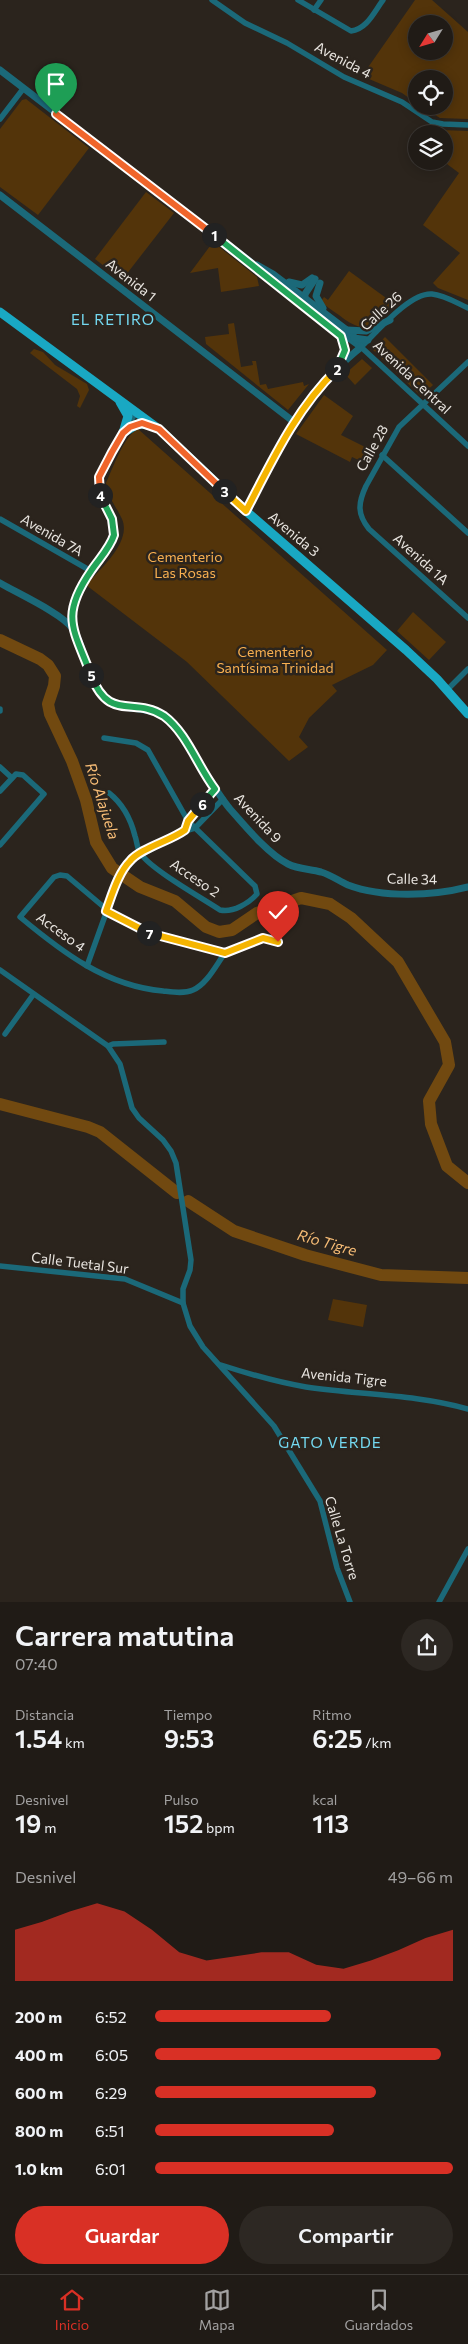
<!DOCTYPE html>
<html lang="es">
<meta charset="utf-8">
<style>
body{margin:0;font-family:Commissioner,sans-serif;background:#2d2823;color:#f1f3f6;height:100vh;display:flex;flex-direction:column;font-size:19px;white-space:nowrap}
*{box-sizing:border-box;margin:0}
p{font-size:16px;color:#a2a1a1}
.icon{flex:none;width:28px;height:28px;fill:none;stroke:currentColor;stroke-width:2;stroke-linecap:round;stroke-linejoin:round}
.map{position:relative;height:1602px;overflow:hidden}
.panel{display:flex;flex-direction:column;background:#201b16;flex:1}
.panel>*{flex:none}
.needle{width:32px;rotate:233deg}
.tools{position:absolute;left:408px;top:15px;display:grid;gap:10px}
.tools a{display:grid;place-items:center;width:45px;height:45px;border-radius:50%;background:#201b16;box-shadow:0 2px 12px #0003,0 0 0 1px #3d3935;font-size:25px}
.pin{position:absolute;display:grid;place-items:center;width:42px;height:42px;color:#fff;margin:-51px -21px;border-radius:50% 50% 50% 0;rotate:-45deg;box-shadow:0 0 5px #0007}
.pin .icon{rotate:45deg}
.km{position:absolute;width:25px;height:25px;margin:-12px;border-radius:50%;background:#222;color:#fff;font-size:14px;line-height:25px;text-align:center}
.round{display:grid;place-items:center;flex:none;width:52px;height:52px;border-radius:26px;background:#2d2823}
.summary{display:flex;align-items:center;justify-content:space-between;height:85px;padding:0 15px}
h1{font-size:28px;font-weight:600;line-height:38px}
.figures{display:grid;grid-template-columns:repeat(3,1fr);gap:8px;height:85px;padding:5px 15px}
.figures div{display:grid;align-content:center}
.figures b{font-size:25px;font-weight:600}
.figures small{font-size:14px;font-weight:400}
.figures p{font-size:14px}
.chart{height:140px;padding:10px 15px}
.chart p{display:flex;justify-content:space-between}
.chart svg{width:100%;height:90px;margin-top:5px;fill:#d93025;opacity:.7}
.action{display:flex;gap:10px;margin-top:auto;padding:10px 15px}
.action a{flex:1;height:58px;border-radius:30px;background:#d93025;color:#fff;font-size:20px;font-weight:600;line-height:58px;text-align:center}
.action a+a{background:#2d2823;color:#f1f3f6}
ul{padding:0 15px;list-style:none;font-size:16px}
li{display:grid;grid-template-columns:80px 60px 1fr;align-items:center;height:38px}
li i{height:12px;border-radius:6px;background:#d93025}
.menu{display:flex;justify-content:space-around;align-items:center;height:70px;border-top:1px solid #3d3935;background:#201b16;font-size:14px;color:#a2a1a1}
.menu a{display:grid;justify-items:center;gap:2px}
.menu .current{color:#d93025}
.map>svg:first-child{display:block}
.green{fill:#53340a;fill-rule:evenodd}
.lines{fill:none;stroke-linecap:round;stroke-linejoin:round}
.river{stroke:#714910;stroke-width:12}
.minor{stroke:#1b6979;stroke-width:5.5}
.tertiary{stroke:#1b6979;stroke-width:7}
.primary{stroke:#19a8c3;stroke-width:9}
.split-1-casing{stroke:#fff;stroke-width:10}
.split-2-casing{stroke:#fff;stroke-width:10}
.split-3-casing{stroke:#fff;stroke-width:10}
.split-4-casing{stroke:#fff;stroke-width:10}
.split-5-casing{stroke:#fff;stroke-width:10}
.split-6-casing{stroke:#fff;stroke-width:10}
.split-7-casing{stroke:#fff;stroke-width:10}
.split-8-casing{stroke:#fff;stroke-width:10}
.split-1{stroke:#f0652b;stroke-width:6}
.split-2{stroke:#22a559;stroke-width:6}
.split-3{stroke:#f5b400;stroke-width:6}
.split-4{stroke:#f0652b;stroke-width:6}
.split-5{stroke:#22a559;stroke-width:6}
.split-6{stroke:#22a559;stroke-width:6}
.split-7{stroke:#f5b400;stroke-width:6}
.split-8{stroke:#f5b400;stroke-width:6}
.labels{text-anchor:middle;stroke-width:5;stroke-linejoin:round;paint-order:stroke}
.street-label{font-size:14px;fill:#e9e5e0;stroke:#2b241d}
.park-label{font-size:14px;fill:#f9b050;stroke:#2b241d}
.neighbourhood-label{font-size:15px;letter-spacing:1px;fill:#74d9f1;stroke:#2b241d}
.water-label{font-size:15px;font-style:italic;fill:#f9be77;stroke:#2b241d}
</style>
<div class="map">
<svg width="468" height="1602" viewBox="0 0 468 1602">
<rect width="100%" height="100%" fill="#2b241d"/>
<g class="green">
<path d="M415,0H432L468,32V119L440,118L421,106H444V79H416V103L402,93L362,76ZM416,24H444V51H416Z"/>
<path d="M26,99L89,148L38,215L0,187V129L22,100Z"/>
<path d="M440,130L468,131V300L438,288L433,283L460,253L423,225L459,173L443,161L444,134H438Z"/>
<path d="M146,192L174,213L122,280L95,259Z"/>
<path d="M213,242L257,277L259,286L221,292L218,268L190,273Z"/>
<path d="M349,271L393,303C371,326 367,337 339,315C332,310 325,306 321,301L324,297L328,300Z"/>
<path d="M234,323L241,367L253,365L252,361H256L260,385L266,384L268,389L303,382L304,386L309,384L288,410L206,344L205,337L229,334L228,324Z"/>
<path d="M385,337L433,385L421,396L373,350Z"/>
<path d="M34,349L43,352L55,365L87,384L89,390L80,408L77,406L80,396L77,389L30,353Z"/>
<path d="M362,359L372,368L355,385L345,374Z"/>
<path d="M324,395L353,416L341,435L375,452L369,465L352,457L350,462L296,434Z"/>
<path d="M138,429L387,650L373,665L332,685L337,691L309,718L299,737L308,747L289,761L187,662L86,585C100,569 132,542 122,519C116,506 108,498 106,483C112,470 125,434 138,429Z"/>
<path d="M413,612L446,642L429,660L397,631Z"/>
<path d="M333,1299L367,1305L363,1327L328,1320Z"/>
</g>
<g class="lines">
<g class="river">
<path d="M0,640L40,659L48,665L55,676L54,686L48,704L50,714L72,761L86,800L96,842L112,868L140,887L175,901L206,927L219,932L232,930L257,913L301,898L330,904L351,918L398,962L445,1042L449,1065L429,1101L431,1124L447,1166L468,1183"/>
<path d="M0,1104L88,1127L100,1132L177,1193"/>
<path d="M188,1201L234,1231L305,1255L381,1275L468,1278"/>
</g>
<g class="minor">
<path d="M212,0L245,23L287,43L344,77L402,102L432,122L443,124L468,125"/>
<path d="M298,0L351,31C367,29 374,12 383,0"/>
<path d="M314,10L321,0"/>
<path d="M0,119L23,89"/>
<path d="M468,308C457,303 444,295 432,294C410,292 377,332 361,347L468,446"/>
<path d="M468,362L399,427L366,486C358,503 357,514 369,529L468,618"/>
<path d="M382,455L468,533"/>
<path d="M0,519L91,571"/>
<path d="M73,628L72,609L75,596L114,535C116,519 105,509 100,495C92,470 124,432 137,411"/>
<path d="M447,690L468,669"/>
<path d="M0,709V711"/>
<path d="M104,738L136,743L148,750L188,821L255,886L257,894C249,903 233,913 220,910C202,898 152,870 141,854C137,850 137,841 135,836C131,820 123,804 109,793"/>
<path d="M0,767L12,778"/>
<path d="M215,789L188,821L185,831L195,828L223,799"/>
<path d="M0,791L16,774L23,775L44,794L0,845"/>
<path d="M225,953C216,965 207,984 193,990C184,994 172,992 163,991C106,986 62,952 20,917L54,877L60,875L67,876L118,919L161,937L225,953L263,938L278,942"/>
<path d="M87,966L115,888L129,861L185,831"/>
<path d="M0,970L108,1046L120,1064L132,1108L139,1118L163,1140L171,1151L176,1163L191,1260L190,1270L183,1289V1303L190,1326L203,1347L274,1426L320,1501L337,1568L350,1602"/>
<path d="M5,1034L33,995"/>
<path d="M108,1046L113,1044L164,1042"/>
<path d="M0,1266L125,1279L183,1303"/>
<path d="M221,1365C249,1374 276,1382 306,1387C360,1395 415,1394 468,1409"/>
<path d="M439,1602L468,1549"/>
</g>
<g class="tertiary">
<path d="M0,70L248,260L295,299L361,347"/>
<path d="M0,195L294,422"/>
<path d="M257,265L273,274L352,334L359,344"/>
<path d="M289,282L302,285L312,278"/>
<path d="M320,283L316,296L323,308"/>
<path d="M305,299V294L315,279"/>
<path d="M347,330L366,331L390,320"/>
<path d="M354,338L368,340"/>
<path d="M338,366C344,354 349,346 340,334"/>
<path d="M246,511C267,471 286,427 315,392C328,375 345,361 361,347"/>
<path d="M0,583C17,593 63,614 73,629C86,649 86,677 102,695C120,715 151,702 170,722C193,746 208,782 230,809C245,826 268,854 288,864C298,869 310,869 321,872C331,875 339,881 348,885C382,898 434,896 468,887"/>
</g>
<g class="primary">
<path d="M0,312L159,429L246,511L406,650L437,679L468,714"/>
<path d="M120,402L128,416L123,433"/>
<path d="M123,433L138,424L152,425"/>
</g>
</g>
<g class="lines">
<g class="split-1-casing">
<path id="split-1" d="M56,114L214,235"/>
</g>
<g class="split-2-casing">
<path id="split-2" d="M214,235L341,336L345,350L337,369"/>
</g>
<g class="split-3-casing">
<path id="split-3" d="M224,491L246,511C272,461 296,409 337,369"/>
</g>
<g class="split-4-casing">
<path id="split-4" d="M100,495L99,477L112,452L123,433L130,427L142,423L159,429L224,491"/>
</g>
<g class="split-5-casing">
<path id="split-5" d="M91,675C73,628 60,616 91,571C99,559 110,548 114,535L112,519L100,495"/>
</g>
<g class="split-6-casing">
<path id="split-6" d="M91,675C109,723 134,696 164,716C187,733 198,767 215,789L202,804"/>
</g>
<g class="split-7-casing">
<path id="split-7" d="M149,933L106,911C112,895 118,873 130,861C141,848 170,841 185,830L188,821L202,804"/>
</g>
<g class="split-8-casing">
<path id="split-8" d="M149,933L225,953L263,938L278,942"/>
</g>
<use href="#split-1" class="split-1"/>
<use href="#split-2" class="split-2"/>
<use href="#split-3" class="split-3"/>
<use href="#split-4" class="split-4"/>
<use href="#split-5" class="split-5"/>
<use href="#split-6" class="split-6"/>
<use href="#split-7" class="split-7"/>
<use href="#split-8" class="split-8"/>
</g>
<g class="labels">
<g class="street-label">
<text transform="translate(343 60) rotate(28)" y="5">Avenida 4</text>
<text transform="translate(131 280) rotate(38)" y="5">Avenida 1</text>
<text transform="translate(381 311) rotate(-42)" y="5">Calle 26</text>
<text transform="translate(412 377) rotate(43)" y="5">Avenida Central</text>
<text transform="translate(372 448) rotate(-61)" y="5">Calle 28</text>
<text transform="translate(294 534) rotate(40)" y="5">Avenida 3</text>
<text transform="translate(52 535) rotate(30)" y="5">Avenida 7A</text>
<text transform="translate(421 559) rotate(42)" y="5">Avenida 1A</text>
<text transform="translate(258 818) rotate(47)" y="5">Avenida 9</text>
<text transform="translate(195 878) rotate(34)" y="5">Acceso 2</text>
<text transform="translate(412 879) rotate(1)" y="5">Calle 34</text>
<text transform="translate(61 932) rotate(36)" y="5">Acceso 4</text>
<text transform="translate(80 1263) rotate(7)" y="5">Calle Tuetal Sur</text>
<text transform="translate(344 1377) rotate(6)" y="5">Avenida Tigre</text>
<text transform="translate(342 1538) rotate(73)" y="5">Calle La Torre</text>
</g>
<g class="park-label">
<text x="185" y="562">Cementerio<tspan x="185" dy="16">Las Rosas</tspan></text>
<text x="275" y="657">Cementerio<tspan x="275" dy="16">Santísima Trinidad</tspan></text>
</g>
<g class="neighbourhood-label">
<text x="113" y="325">EL RETIRO</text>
<text x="330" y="1448">GATO VERDE</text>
</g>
<g class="water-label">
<text transform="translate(102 801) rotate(72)" y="5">Río Alajuela</text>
<text transform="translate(327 1243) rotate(16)" y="5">Río Tigre</text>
</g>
</g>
</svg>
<div class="tools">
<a><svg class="needle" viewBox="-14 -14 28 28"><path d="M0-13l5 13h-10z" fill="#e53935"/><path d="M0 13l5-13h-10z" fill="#a2a1a1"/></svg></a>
<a><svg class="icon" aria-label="locate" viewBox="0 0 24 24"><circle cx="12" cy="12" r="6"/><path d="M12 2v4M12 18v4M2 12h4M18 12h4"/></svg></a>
<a><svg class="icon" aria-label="layers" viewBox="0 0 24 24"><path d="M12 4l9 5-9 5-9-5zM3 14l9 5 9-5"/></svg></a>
</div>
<div class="pin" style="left:56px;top:114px;background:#1e9e55"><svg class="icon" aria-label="arrive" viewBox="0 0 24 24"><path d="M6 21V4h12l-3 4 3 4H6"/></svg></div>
<div class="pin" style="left:278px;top:942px;background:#d93025"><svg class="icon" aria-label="check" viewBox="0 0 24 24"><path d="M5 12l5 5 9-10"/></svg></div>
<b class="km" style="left:214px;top:235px">1</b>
<b class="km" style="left:337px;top:369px">2</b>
<b class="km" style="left:224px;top:491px">3</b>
<b class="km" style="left:100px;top:495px">4</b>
<b class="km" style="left:91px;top:675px">5</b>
<b class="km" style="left:202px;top:804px">6</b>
<b class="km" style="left:149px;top:933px">7</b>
</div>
<section class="panel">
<div class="summary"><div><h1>Carrera matutina</h1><p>07:40</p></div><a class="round"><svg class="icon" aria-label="share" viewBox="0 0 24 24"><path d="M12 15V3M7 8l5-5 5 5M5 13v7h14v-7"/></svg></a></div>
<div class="figures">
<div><p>Distancia</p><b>1.54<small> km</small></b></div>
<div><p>Tiempo</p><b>9:53</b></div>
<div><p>Ritmo</p><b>6:25<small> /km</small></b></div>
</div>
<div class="figures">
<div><p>Desnivel</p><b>19<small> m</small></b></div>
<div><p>Pulso</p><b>152<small> bpm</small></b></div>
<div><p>kcal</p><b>113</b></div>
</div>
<div class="chart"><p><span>Desnivel</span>49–66 m</p>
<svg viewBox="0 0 160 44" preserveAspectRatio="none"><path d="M0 44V19L10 15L20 10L30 6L40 10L50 19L60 30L70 34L80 32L90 30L100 30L110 36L120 38L130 34L140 29L150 23L160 19V44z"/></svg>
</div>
<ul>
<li><b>200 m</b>6:52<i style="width:59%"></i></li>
<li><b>400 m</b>6:05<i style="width:96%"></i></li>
<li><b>600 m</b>6:29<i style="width:74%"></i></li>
<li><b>800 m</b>6:51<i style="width:60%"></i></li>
<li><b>1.0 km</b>6:01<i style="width:100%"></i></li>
</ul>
<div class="action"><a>Guardar</a><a>Compartir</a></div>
</section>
<nav class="menu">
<a class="current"><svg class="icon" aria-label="home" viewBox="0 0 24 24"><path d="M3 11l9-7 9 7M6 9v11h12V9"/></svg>Inicio</a>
<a><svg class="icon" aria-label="map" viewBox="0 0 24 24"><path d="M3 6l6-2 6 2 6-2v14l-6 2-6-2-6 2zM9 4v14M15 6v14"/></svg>Mapa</a>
<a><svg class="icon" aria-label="saved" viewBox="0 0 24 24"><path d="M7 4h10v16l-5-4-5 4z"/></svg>Guardados</a>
</nav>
